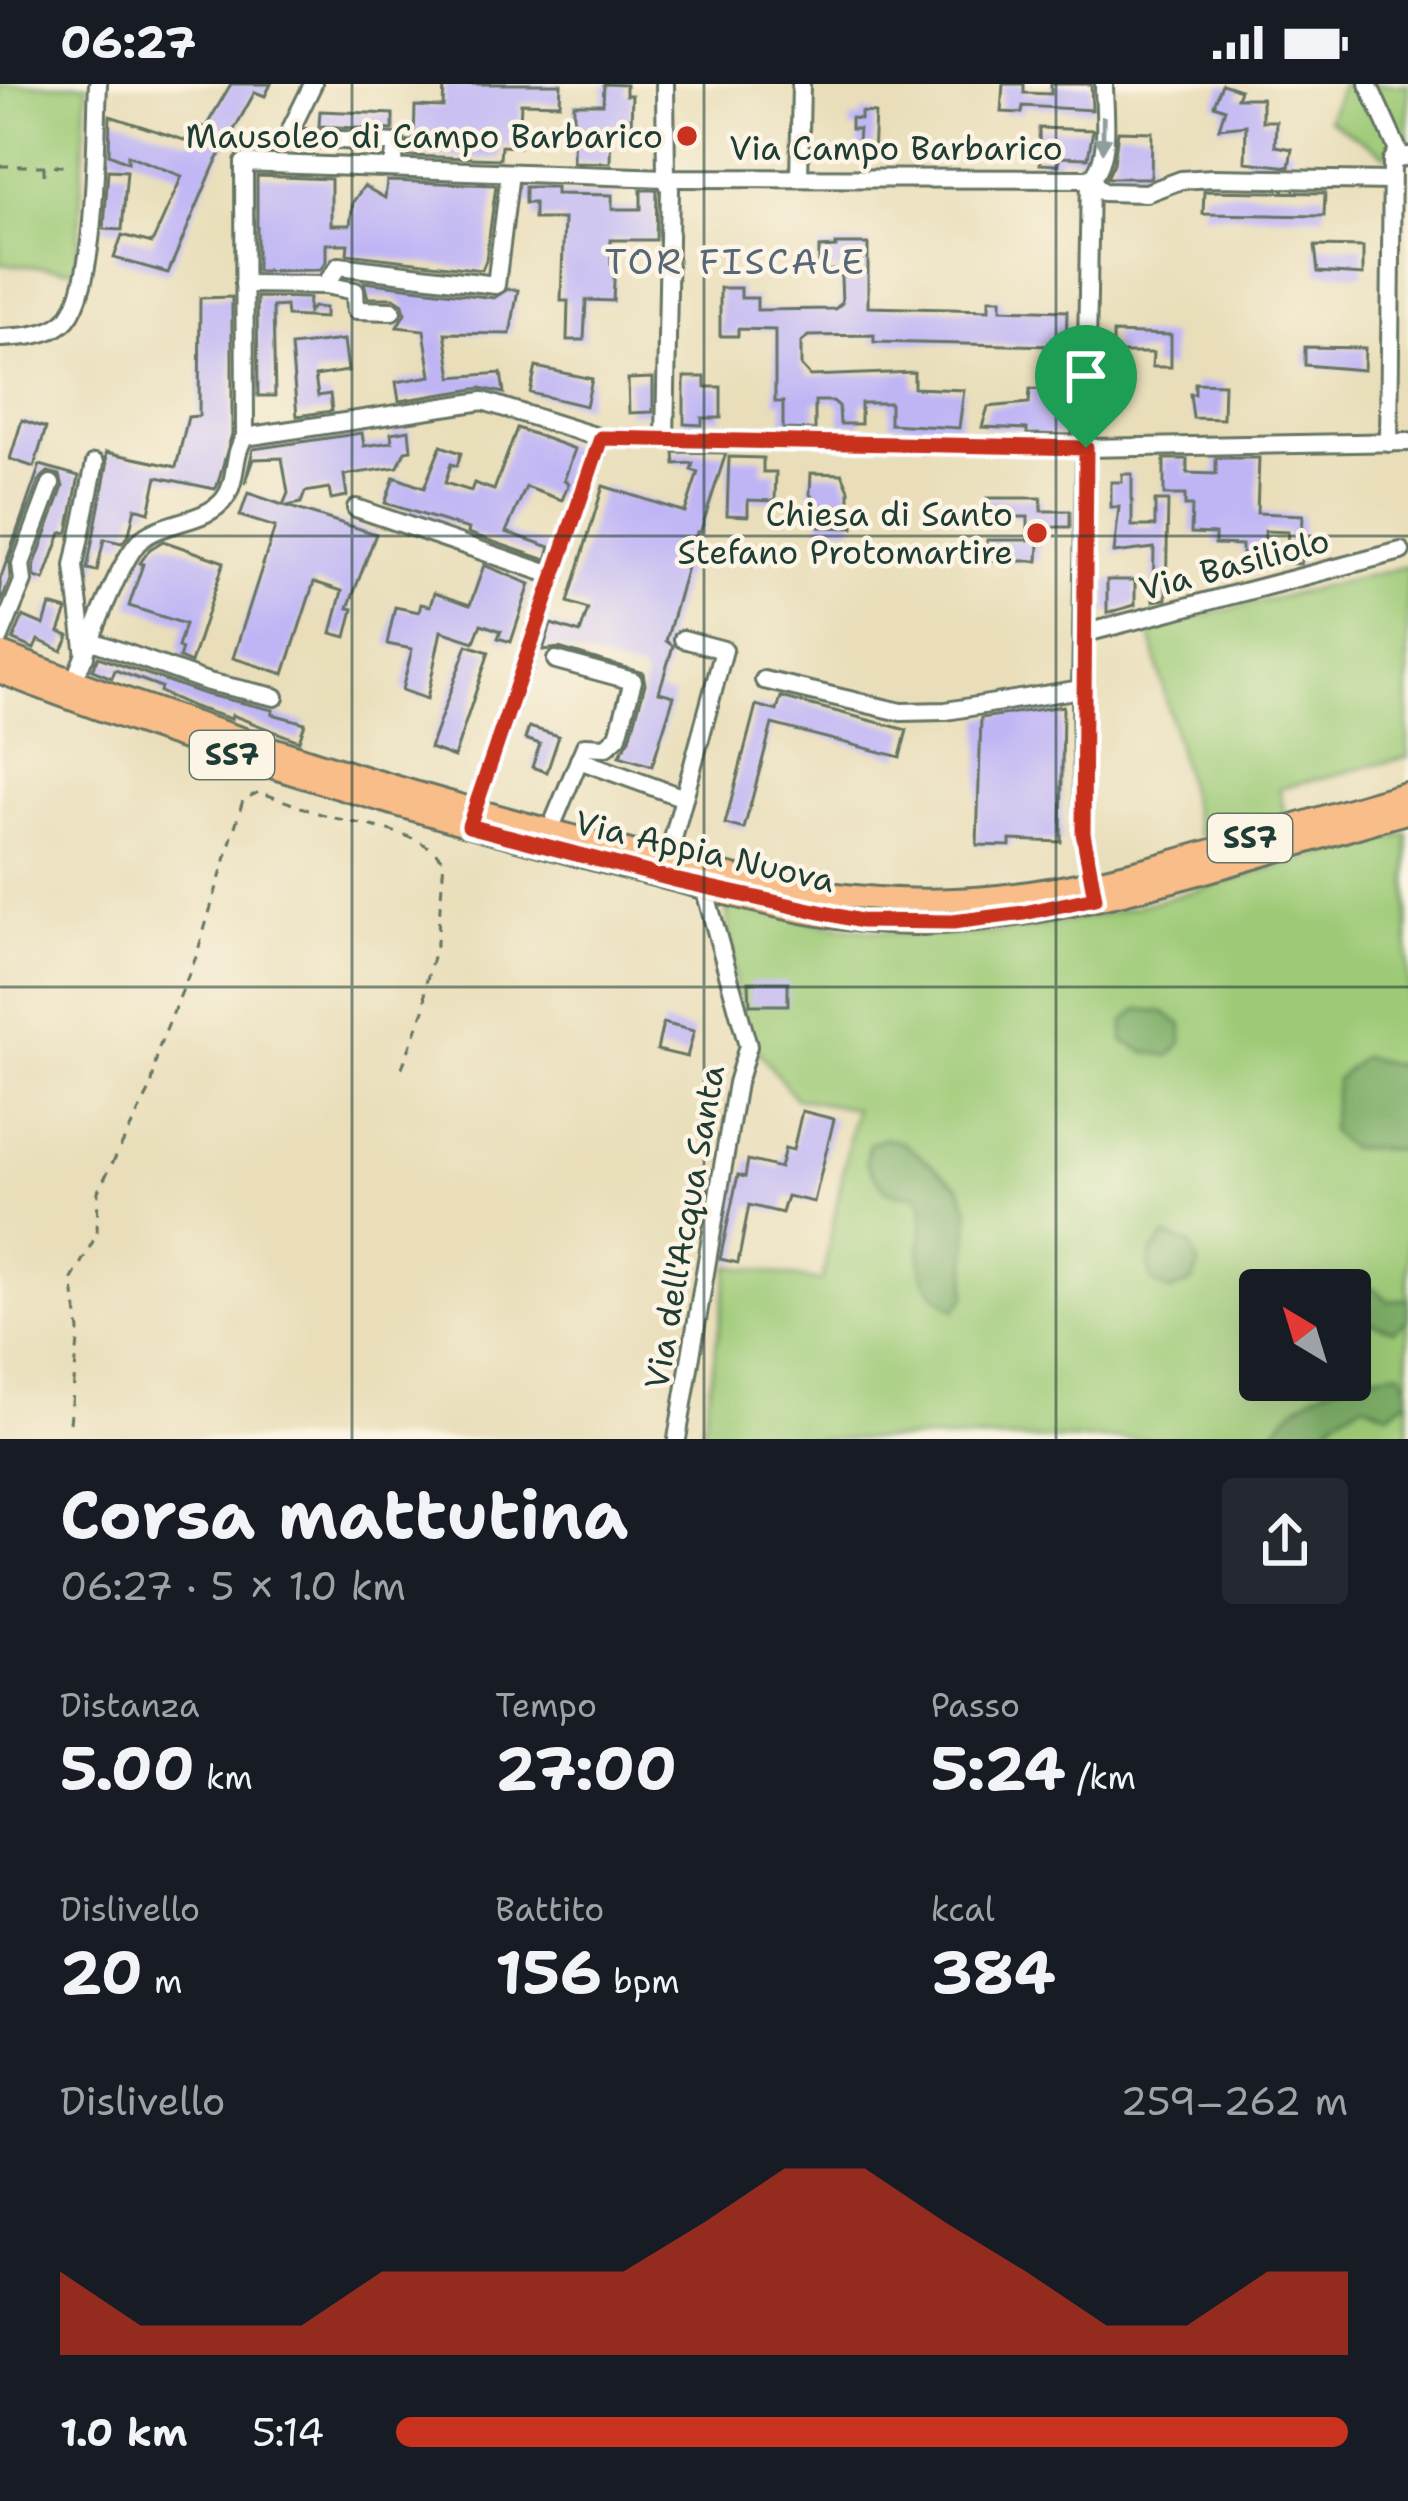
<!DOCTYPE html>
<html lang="it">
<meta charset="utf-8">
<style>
body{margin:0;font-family:"Shantell Sans",sans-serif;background:#242831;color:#f1f3f6;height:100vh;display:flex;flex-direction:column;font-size:45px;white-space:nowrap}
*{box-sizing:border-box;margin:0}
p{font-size:39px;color:#9ea1a6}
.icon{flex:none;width:66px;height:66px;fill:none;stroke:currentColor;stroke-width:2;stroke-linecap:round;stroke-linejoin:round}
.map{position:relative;height:1355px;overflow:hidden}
.drawer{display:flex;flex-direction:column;background:#171b24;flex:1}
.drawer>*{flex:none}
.needle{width:78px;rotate:322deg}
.controls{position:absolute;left:1239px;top:1185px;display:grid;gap:24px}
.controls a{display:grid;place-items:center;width:132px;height:132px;border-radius:12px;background:#171b24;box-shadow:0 12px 48px #0002;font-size:60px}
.pin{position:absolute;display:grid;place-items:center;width:102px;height:102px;color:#fff;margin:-123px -51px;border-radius:50% 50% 50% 0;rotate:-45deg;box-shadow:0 0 12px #0007}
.pin .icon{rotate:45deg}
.round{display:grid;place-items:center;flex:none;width:126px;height:126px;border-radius:12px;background:#242831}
.overview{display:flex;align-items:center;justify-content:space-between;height:204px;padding:0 60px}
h1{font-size:66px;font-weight:700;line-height:90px}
.stats{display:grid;grid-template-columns:repeat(3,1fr);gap:18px;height:204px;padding:12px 60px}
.stats div{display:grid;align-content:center}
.stats b{font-size:60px;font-weight:700}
.stats small{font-size:33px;font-weight:400}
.stats p{font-size:33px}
.chart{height:336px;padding:24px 60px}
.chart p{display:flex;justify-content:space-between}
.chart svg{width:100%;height:216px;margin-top:12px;fill:#c8321e;opacity:.7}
ul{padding:0 60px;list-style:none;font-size:39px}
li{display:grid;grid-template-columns:192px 144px 1fr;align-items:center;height:90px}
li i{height:30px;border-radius:15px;background:#c8321e}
.status{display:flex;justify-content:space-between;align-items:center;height:84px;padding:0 60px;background:#171b24;direction:ltr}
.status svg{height:33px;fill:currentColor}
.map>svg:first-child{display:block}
.green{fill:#9eca77;stroke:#5e8456;stroke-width:3;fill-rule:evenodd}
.forest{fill:#7eae68;stroke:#4e764e;stroke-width:3}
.building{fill:#bfb5f5}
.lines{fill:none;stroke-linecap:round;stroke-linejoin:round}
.minor-casing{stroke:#667563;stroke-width:22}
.major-casing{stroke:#667563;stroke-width:27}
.path{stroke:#667563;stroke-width:3;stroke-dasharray:9 9;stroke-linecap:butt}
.minor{stroke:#fff;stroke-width:16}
.major{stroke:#f8bd88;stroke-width:21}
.oneway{fill:#8f9e9a}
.route-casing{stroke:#fff;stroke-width:24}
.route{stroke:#c8321e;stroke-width:15}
.grid{fill:none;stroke:#1f3d34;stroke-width:3;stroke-opacity:0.55}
.poi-dot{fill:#c8321e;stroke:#fcf5e5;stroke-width:4.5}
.labels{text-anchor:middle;stroke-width:9;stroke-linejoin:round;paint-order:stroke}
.shield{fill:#fcf5e5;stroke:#617469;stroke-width:3}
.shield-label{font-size:30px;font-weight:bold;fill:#1f3d34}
.poi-label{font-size:33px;fill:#1f3d34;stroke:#fcf5e5;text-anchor:end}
.street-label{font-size:33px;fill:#1f3d34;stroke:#fcf5e5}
.neighbourhood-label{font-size:36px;letter-spacing:3px;fill:#576778;stroke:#fcf5e5}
</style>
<div class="status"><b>06:27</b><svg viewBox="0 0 49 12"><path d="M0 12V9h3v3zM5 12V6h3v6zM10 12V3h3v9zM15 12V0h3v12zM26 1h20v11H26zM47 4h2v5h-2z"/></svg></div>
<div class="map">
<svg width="1408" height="1355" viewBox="0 0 1408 1355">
<rect width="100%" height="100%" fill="#fcf5e5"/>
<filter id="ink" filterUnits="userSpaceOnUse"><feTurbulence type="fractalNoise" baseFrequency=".00833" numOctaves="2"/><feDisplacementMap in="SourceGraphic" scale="24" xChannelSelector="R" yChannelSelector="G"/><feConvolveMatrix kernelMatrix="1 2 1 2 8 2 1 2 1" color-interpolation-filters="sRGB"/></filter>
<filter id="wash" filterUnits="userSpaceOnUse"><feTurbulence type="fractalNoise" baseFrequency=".004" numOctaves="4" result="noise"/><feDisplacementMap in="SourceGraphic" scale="48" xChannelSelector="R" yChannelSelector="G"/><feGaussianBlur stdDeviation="2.7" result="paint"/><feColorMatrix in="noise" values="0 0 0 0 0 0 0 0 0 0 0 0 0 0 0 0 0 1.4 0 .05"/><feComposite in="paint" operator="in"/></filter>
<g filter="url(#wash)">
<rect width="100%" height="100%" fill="#e9deb9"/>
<g class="green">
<path d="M0,0H87L77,186L0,180Z"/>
<path d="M1342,0H1408V63L1386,71L1328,35Z"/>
<path d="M1408,482V673L1279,704L1285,731L1199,752L1149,545Z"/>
<path d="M1408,750V1355H701L729,1182L822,1197L855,1025L795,1014L756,964L737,915L726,820C813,840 899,857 989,849C1133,836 1267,779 1408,750ZM1260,1206H1350V1296H1260Z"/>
</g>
<g class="forest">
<path d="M1139,925L1164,928L1182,941V959L1170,972L1145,968L1123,957L1124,937Z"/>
<path d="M1362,973L1408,983V1066L1349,1064L1330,1047L1337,995Z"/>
<path d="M883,1054L904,1059L960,1103L969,1125L966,1212L955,1226C906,1195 924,1168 923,1119L916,1110C887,1115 880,1101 866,1079L869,1060Z"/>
<path d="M1166,1152L1190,1160L1199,1180L1193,1198L1170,1207L1152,1198C1145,1176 1150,1168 1166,1152Z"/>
<path d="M1317,1196L1372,1203L1389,1217L1408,1215V1236L1394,1246L1350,1232V1206L1301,1203Z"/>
<path d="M1400,1287L1408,1302V1314L1389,1329L1364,1319L1338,1332L1315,1355H1268C1299,1305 1345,1294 1400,1287Z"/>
</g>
<g id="blocks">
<g class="building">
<path d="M231,0H271L265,12L255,8L215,80L168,189L114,174L122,151L152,159L182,92L128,71V78L109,70L110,32L190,58L198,41L205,44Z"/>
<path d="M444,0H561L560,20L521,19L519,63L501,62L500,75L407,72L408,57H414L415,22L443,23Z"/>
<path d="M604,0L626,1V11H632L631,42L611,41L610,79L573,78L574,20H603Z"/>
<path d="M1003,0H1024V9L1051,10V0H1091L1092,26L1023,22L1022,29L1001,28Z"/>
<path d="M1222,0L1240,6L1237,14H1262V37H1276L1275,62L1292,65L1289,83L1245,78L1246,41L1219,44L1225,25L1214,21Z"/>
<path d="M320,27L393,30V46L319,42Z"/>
<path d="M861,28L875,29L873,72L857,71L859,45H851V34L861,35Z"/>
<path d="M1039,44L1093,46L1088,74L1059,73V81L1040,80Z"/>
<path d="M1118,47L1152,48L1151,94H1107L1114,79Z"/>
<path d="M108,86L127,87L122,146L104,145Z"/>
<path d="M257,92L331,95V141H350L353,118L364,102L385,114L387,97L496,101L486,176L482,186L347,170L348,160H326V178L320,186L257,187Z"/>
<path d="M525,103H556V110L612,111V125H641V106H657L656,156H611V180H615L613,217L586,216L584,256H567L568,217H561L564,135H534V119H525Z"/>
<path d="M1204,107L1325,109L1324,132L1203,130Z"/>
<path d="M836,160H868V223L989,226V215H1001V225L1067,227L1065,308H1072V351L1027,350V345L982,343L988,323L1029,319L1030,305L1054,306V262L874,258V251L808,252L801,259V282L810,292L914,288V304L964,306L959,344L890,340V319H861V340H840L839,322L833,317H815V346L783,345V318H775V246L738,245V252H720V204H741V214H757V226L835,225L842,219L841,193L835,186L819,187V164L836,163Z"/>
<path d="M1315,162L1363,163V191L1318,188Z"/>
<path d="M364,198L494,214L508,205L518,206L510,250L445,249L452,293L501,289L504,309L481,304L399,317L396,298L431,292L424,246L397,243L405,229L403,220L394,214H368Z"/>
<path d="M232,213V350L217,402L215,405L157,393L149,428L135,424L129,450L122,459L104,455L97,487L87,485L107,382L106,368L176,383L188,333L199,332L200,214Z"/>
<path d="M257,213L309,214L308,228L313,223L325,224V234L287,232L286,222L273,223L275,312H258Z"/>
<path d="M1113,249L1171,251V283H1152L1153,269H1113Z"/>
<path d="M344,256L348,287L315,292L318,312L330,310L332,327L297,332L291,262Z"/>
<path d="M1305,263L1365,264L1364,286L1305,281Z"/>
<path d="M536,283L592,295L586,322L530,309Z"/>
<path d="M684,293H705V303H721V334H702V341L684,340Z"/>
<path d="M653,294V328L629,329L628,295Z"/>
<path d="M1195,299L1224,300L1223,335L1193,334L1190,310H1195Z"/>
<path d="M22,336L46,344L34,383L10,375Z"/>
<path d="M517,344L575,365L564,397L569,399L562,416L526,403L506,448L550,463L546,476L468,449L469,445L385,419L394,393L424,404L441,362L461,369L457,382L451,380L445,399L471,407L474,399L494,406Z"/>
<path d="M409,346L411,366L405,367L398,383L344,391L347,412L331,415L329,404L305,408L301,419L287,422L376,450L348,524L353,525L346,553L331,549L342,507L314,498L284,590L233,574L275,443L240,432L248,409L283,421L288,409L282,374L254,375L245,400L253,365L362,349L364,362L392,358L391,349Z"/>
<path d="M674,368L726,369L700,449L697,448L666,557L673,562L659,608L674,612L652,682L619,672L630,655L645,600L643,589L559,564L543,566L551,540L580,549L588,525L568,518L603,402L685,428L698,388L691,386L693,379L675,380Z"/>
<path d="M729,373L763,374V388H776L775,417L748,416V432L727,431Z"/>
<path d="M1216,374H1259L1257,429L1303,431L1301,480L1286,479L1288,448L1265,447L1264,472H1242V461L1215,460V450L1191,449L1192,422H1185V411H1164V375H1187V389L1216,390Z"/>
<path d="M40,381L79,392L68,448L61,449L44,496L35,493L34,482L63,403L60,391L48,388L39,396L9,476L10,495L1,518L0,496Z"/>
<path d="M811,389L842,390L849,406V424H853V444L819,443L820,431H816L817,420L810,410Z"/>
<path d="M1122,390H1132V442H1155V417H1168L1166,515L1153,517L1154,464L1114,469L1119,423H1111V398H1122Z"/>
<path d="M987,414H1041V427H1070V443H1045V460H1039L1038,477H987V456H1028V433H987Z"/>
<path d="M163,457L224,478L191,579L179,574L182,565L178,563L185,540L129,522L143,480L140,479L150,465Z"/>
<path d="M484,481L530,500L511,558L498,554L501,547L481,540L474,558L441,547L427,615L402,606L412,565L387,560L395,523L419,528L421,520L430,522L434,509L470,521Z"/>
<path d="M1107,496H1135V521L1107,529Z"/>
<path d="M50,521L67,526L59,548L69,552L62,567L38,556L34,565L13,556L23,532L44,541Z"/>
<path d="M467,561L489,568L454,673L430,664Z"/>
<path d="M98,573L204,610L273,626L272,630L305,639L299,657L232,631L231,635L194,623L160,608L161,603L115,586L112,594L92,586Z"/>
<path d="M781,613L907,646L900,673L772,640L744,745L725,740L756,621L777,627Z"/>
<path d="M1063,622L1061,758L1010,756V762L977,761L981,634Z"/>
<path d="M529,643L559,652L547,688L532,683L540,660L525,655Z"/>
<path d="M749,898H788V921H750Z"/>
<path d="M663,939L694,947L687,973L657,966Z"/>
<path d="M802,1027L834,1035L814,1118L787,1112L782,1129L749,1121L738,1179L720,1175L738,1091L745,1093L748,1076L780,1084L785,1064L793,1066Z"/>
</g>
</g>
</g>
<g filter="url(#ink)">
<use href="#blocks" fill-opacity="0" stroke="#667563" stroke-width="3"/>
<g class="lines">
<g class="minor-casing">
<g id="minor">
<path d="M313,0L287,53L396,59L393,84"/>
<path d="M665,0L666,94L670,105L665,355"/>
<path d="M1368,0L1398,66L1392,77"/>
<path d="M799,94L801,0"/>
<path d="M244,200L325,201L339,182L496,201L510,89"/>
<path d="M325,201L355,207L356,226L392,227"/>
<path d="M0,254C20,253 47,252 63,239C99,210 95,49 98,0"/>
<path d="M245,353L244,79L666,94L1090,95L1103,108L1146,109L1181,96L1212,94L1391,97"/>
<path d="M1389,359L1392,77L1408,72"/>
<path d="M356,424L555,492"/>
<path d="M1082,550L1401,467"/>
<path d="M0,553L23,497L21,480L51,400"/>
<path d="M92,557L208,598L275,613"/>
<path d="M85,572L74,482L95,379"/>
<path d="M764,596L901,628L946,627L1081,605"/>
<path d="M74,597C87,567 120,472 142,455C165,436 207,439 225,414C238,396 232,370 245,353L483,317L601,354L1086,364L1408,358"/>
<path d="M579,676L684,714"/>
<path d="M472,734L601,354"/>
<path d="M550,746L585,662L606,663L618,652L633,597L556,576"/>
<path d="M667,777L724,566L683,555"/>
<path d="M1094,807L1083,749L1081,605L1090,95C1112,77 1104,27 1104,0"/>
<path d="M677,1355L737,999L748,962L704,803"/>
</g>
</g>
<g class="major-casing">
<g id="major">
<path d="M0,569C194,643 389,705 590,757C715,789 835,823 966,815C1114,807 1265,747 1408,709"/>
<path d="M0,588C209,669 423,731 640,787C734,811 834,844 933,839C1092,831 1255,771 1408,728"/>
</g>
</g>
<g class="path">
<path d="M0,82H69"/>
<path d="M44,82V99"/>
<path d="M70,1339L79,1247L72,1195L97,1150L98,1107L151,1004L158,966L196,873L243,716L259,708C283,716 307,726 331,733C367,743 419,746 444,777L437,858L425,903L426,921L401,986"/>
</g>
<use href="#minor" class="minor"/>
<use href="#major" class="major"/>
</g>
<defs><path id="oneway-solid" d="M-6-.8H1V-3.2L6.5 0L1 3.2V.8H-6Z" transform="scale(3)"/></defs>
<use class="oneway" href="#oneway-solid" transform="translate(1103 50) rotate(91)"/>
</g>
<g class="lines" filter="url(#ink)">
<g class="route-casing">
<path id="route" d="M601,354L1086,364L1083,749L1095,814L1024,829L953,838L861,837L679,797L469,742Z"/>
</g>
<use href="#route" class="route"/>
</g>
<path class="grid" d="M352,0V1355M704,0V1355M1056,0V1355M0,452H1408M0,903H1408"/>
<g class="poi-dot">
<circle cx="687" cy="52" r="12"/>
<circle cx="1037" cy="449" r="12"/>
</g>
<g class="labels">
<g class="shield">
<rect x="190" y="647" width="84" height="48" rx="9"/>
<rect x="1208" y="730" width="84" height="48" rx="9"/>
</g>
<g class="shield-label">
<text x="232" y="681">SS7</text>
<text x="1250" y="764">SS7</text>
</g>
<g class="poi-label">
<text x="663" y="64">Mausoleo di Campo Barbarico</text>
<text x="1013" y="442">Chiesa di Santo<tspan x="1013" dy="38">Stefano Protomartire</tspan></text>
</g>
<g class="street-label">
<text x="896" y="76">Via Campo Barbarico</text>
<text transform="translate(1234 480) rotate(-15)" y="12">Via Basiliolo</text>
<text transform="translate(705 767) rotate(13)" y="12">Via Appia Nuova</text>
<text transform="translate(684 1143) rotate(-80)" y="12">Via dell'Acqua Santa</text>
</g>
<g class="neighbourhood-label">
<text x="736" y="190">TOR FISCALE</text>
</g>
</g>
</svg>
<div class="controls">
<a><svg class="needle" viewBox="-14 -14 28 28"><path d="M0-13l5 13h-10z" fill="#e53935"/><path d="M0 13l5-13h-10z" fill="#9ea1a6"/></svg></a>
</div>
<div class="pin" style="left:1086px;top:364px;background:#1e9e55"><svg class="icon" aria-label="arrive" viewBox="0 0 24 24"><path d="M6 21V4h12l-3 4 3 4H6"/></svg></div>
</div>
<section class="drawer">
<div class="overview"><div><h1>Corsa mattutina</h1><p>06:27 · 5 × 1.0 km</p></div><a class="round"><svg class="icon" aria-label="share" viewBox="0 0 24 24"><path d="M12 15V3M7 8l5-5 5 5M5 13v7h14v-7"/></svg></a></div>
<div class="stats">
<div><p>Distanza</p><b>5.00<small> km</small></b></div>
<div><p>Tempo</p><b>27:00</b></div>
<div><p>Passo</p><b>5:24<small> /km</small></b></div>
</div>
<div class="stats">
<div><p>Dislivello</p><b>20<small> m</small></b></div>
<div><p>Battito</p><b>156<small> bpm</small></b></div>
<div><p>kcal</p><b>384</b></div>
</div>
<div class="chart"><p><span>Dislivello</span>259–262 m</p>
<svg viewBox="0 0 160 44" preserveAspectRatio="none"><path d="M0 44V27L10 38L20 38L30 38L40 27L50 27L60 27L70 27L80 17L90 6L100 6L110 17L120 27L130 38L140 38L150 27L160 27V44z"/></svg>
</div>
<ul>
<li><b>1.0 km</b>5:14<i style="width:100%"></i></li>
</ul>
</section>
